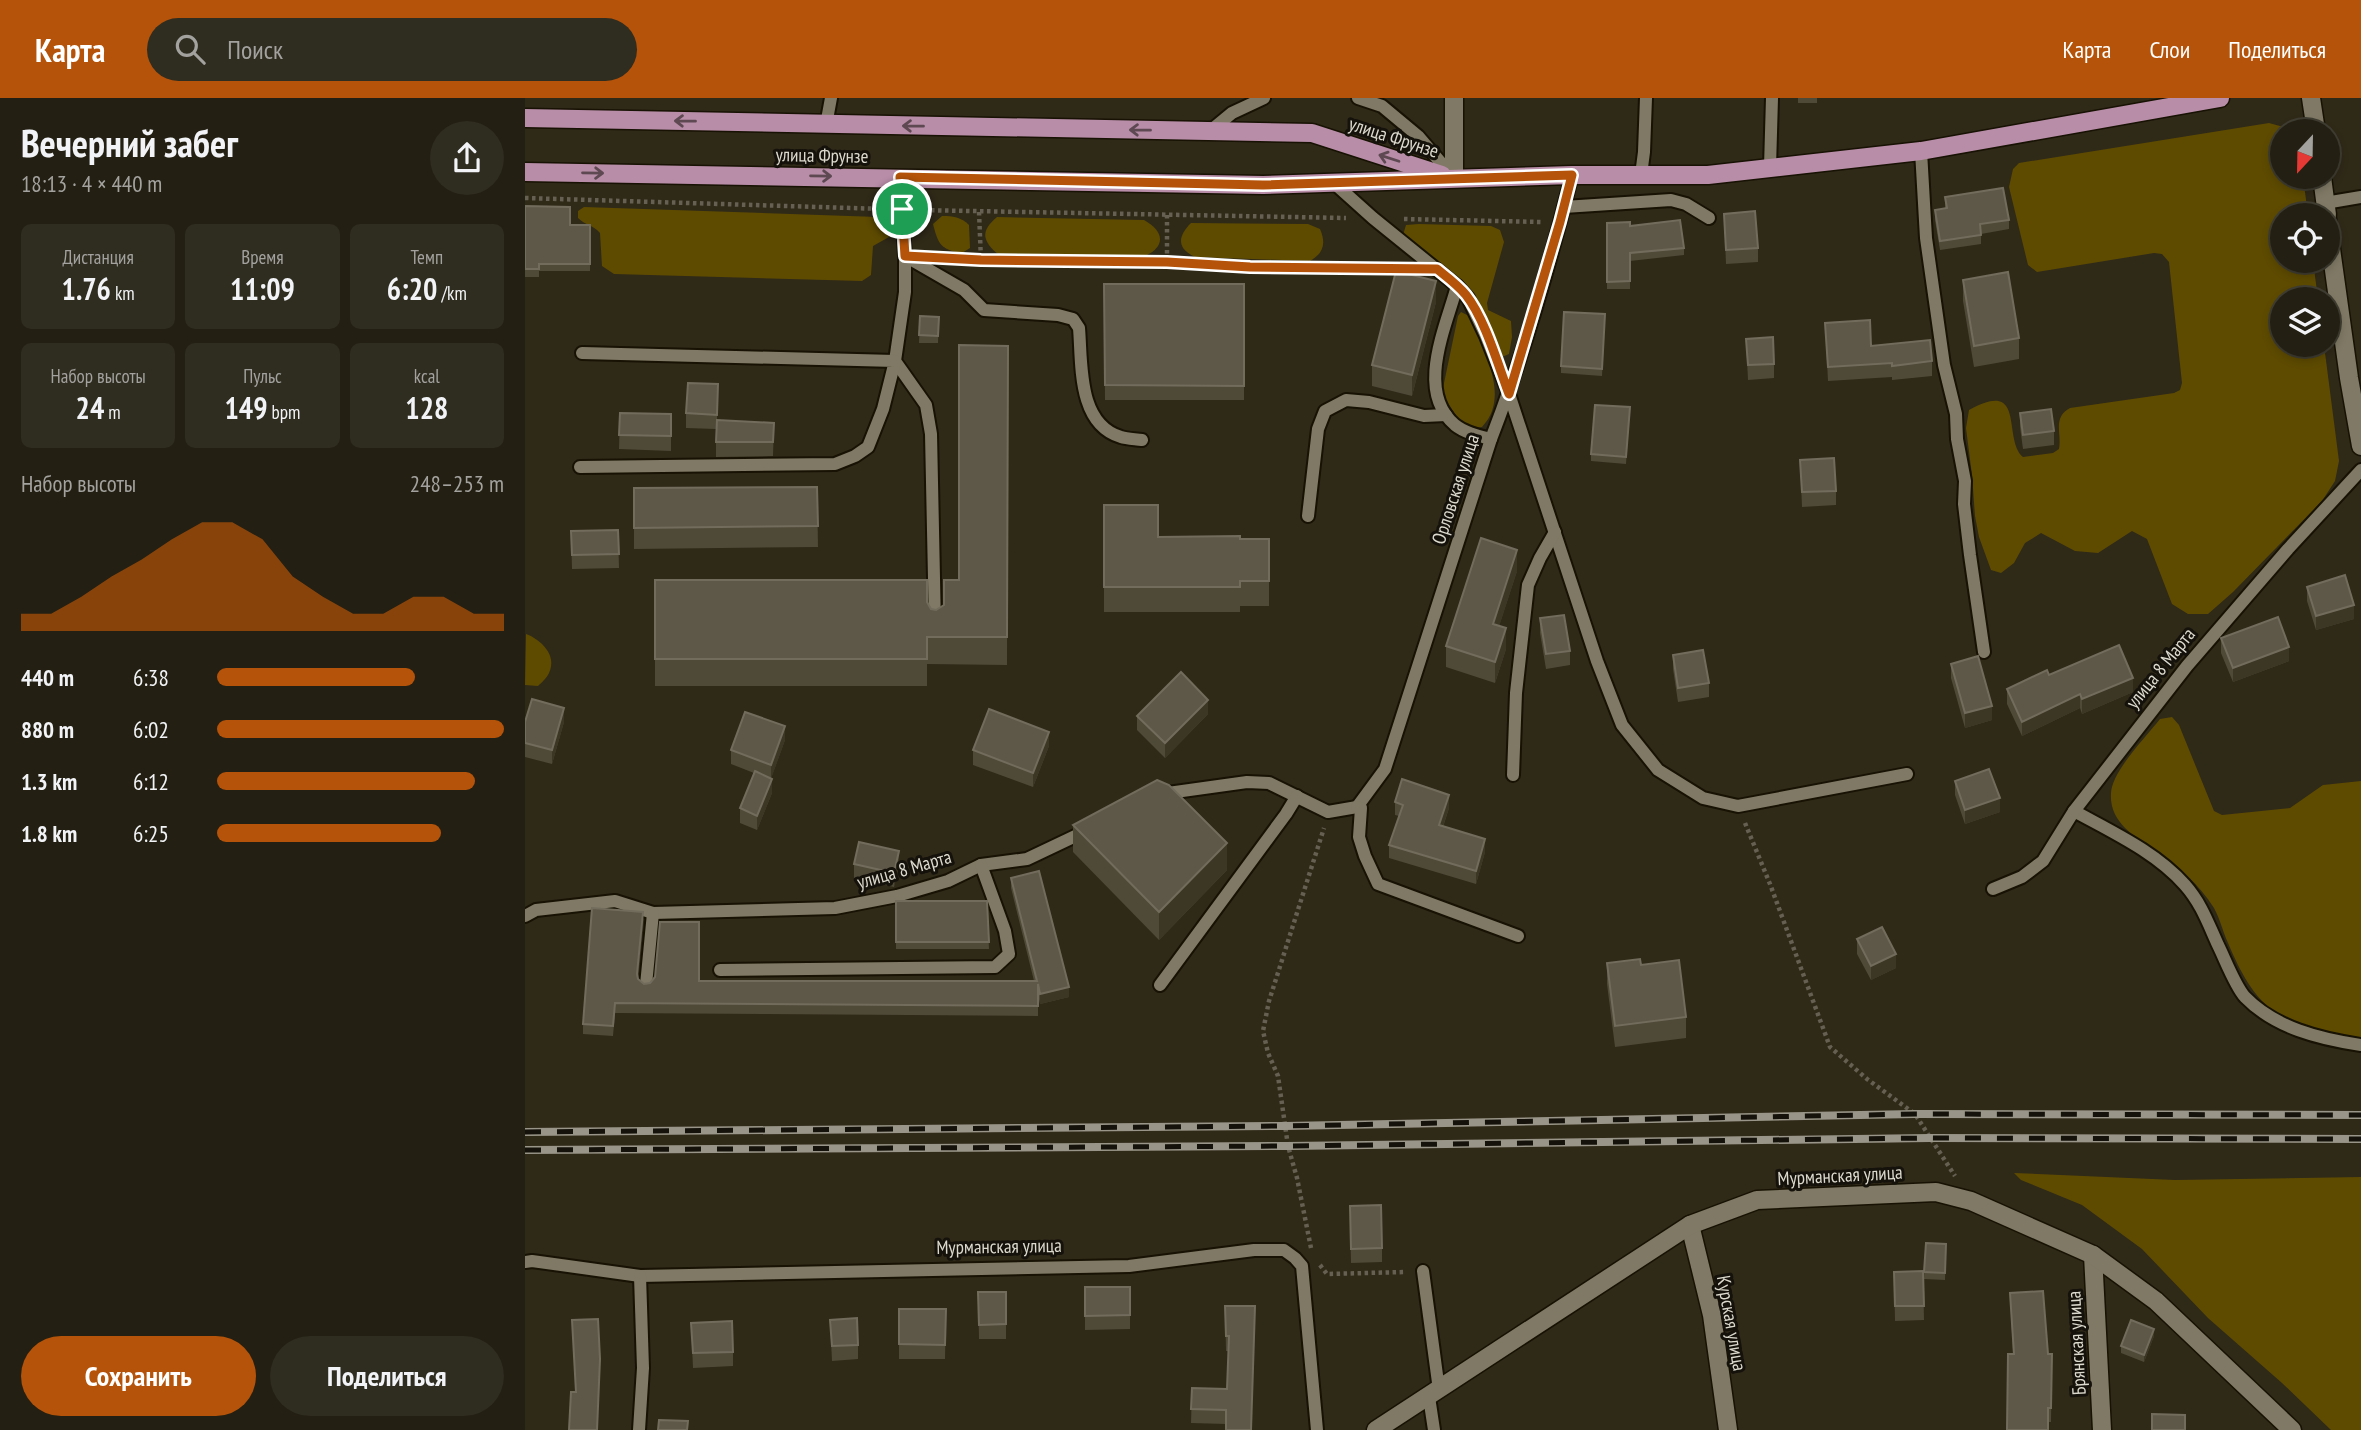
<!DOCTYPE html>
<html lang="ru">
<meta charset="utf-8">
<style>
body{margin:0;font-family:"PT Sans Narrow",sans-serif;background:#2f2c20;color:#f1f3f6;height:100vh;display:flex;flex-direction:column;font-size:26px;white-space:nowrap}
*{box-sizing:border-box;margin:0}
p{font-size:23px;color:#a3a29f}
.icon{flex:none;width:38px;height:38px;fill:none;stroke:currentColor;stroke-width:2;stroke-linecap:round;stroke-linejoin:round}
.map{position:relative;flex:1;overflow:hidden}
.side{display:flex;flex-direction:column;background:#231f12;width:525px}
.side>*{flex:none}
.needle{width:46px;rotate:202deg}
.buttons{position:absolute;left:1745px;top:21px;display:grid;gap:14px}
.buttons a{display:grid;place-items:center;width:70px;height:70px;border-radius:50%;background:#231f12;box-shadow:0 4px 10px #0003,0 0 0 2px #403d32;font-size:35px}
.pin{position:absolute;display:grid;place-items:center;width:60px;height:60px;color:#fff;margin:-30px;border:4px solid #fff;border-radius:50%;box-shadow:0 2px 7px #0007}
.round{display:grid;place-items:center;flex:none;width:74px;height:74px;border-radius:37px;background:#2f2c20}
.overview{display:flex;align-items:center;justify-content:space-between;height:119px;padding:0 21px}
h1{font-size:38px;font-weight:700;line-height:52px}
.figures{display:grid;grid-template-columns:repeat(3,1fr);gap:10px;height:119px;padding:7px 21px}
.figures div{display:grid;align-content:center;border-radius:10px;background:#2f2c20;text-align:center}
.figures b{font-size:30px;font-weight:700}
.figures small{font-size:19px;font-weight:400}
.figures p{font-size:19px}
.chart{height:196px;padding:14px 21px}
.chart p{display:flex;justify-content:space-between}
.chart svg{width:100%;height:126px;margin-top:7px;fill:#b45309;opacity:.7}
.primary-button{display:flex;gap:14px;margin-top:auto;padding:14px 21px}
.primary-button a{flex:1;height:80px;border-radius:42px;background:#b45309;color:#fff;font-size:28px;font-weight:700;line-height:80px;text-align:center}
.primary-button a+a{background:#2f2c20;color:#f1f3f6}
ul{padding:0 21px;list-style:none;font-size:23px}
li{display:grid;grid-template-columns:112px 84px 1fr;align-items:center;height:52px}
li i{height:18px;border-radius:9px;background:#b45309}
header{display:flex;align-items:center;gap:42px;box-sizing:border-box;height:98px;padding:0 35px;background:#b45309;color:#fff}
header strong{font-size:33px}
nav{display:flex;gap:38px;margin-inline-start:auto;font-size:24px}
.search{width:490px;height:63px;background:#2f2c20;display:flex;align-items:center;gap:18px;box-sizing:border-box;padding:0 24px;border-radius:38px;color:#a3a29f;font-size:26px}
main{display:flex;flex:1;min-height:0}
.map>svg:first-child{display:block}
.green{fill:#5e4b00}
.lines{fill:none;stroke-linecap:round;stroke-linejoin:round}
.service-casing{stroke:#171203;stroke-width:16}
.minor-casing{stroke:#171203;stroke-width:21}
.secondary-casing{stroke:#171203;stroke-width:21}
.primary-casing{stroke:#171203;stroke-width:21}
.path{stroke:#656051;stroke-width:4.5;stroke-dasharray:3.5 3.5;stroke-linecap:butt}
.service{stroke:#7f7965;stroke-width:12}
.minor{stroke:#7f7965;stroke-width:18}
.secondary{stroke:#7f7965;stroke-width:18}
.primary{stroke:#b88da8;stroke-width:18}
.rail-casing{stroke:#999588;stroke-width:8}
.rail{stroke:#15120b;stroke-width:5;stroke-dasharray:16;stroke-linecap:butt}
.wall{fill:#4f4938}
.shaded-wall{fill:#3c3625}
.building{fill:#5e5848;stroke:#726c5d;stroke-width:2}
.oneway{stroke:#5e4952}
.route-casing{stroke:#fff;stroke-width:14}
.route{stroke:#b45309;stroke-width:9}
.labels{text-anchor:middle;stroke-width:6;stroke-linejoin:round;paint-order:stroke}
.street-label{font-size:19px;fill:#dcd9ce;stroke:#15120b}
</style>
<header>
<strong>Карта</strong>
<div class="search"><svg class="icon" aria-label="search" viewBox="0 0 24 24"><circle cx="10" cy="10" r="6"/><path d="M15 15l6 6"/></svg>Поиск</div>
<nav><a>Карта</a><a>Слои</a><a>Поделиться</a></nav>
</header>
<main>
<section class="side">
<div class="overview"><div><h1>Вечерний забег</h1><p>18:13 · 4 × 440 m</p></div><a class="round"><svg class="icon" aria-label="share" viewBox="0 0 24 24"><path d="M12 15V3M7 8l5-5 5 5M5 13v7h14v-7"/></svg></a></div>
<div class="figures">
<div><p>Дистанция</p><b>1.76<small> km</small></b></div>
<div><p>Время</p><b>11:09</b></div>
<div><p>Темп</p><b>6:20<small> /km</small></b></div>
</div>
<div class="figures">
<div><p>Набор высоты</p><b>24<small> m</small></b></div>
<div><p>Пульс</p><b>149<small> bpm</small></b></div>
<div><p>kcal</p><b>128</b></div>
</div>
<div class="chart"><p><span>Набор высоты</span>248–253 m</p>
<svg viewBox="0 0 160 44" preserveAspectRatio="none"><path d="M0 44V38L10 38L20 32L30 25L40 19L50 12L60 6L70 6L80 12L90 25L100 32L110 38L120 38L130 32L140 32L150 38L160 38V44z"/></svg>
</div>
<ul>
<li><b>440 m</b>6:38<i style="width:69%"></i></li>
<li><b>880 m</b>6:02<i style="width:100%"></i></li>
<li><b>1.3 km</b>6:12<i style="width:90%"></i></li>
<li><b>1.8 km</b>6:25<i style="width:78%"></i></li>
</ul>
<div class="primary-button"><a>Сохранить</a><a>Поделиться</a></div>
</section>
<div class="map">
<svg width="1836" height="1332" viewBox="0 0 1836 1332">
<rect width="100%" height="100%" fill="#2f2918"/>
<g class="green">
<path d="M1744,25L1766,31L1767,33H1757V79H1778L1783,117H1757V163H1788L1793,201H1757V247H1799L1814,363L1810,383L1797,403L1708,494L1683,516H1663L1647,506L1622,441L1607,433L1573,455L1550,453L1516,435L1500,445L1489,465L1476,475L1466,472L1454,439L1450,418L1447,377L1441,330L1444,312C1502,280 1477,341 1498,359L1528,355L1534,351C1537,335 1527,320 1545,310L1649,295L1655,292L1657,285L1644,164L1637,156L1629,155L1512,174L1503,167L1484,89L1488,71L1494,65Z"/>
<path d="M59,109L353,119L362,126L364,139L348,148L346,177L337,183L89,176L77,168L75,135C68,127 60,127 53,120V113Z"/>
<path d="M417,118C428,118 436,119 444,127L445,150L437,155C416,152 413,146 408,126Z"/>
<path d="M472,119L619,122C639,133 642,149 618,159L475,158C458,144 454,134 472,119Z"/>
<path d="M666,125L783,126L795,131C801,145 799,155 785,163L670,159C651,150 653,138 666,125Z"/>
<path d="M894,126L966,128L975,132L979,144L962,205L963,212L986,223L987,239L984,256L977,259C962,236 957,208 938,186C921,166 895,156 878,137L881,127Z"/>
<path d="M936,214L944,218C957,251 987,298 957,329L947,330L932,319L921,302L918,290L933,218Z"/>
<path d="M1,536C15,541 33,557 24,575C22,580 16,585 13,588L0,587Z"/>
<path d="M1647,619L1654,627L1689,713L1697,717L1765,710L1798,687L1836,683V940C1811,937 1776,930 1754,917C1728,900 1715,873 1703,845C1698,834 1695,821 1689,810C1674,786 1652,767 1629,751C1608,738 1584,723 1586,695C1587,673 1621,639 1635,621Z"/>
<path d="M1489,1075L1650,1082L1836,1079V1332H1806L1757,1285L1683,1220L1617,1151L1557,1107L1496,1082Z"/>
</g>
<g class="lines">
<g class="service-casing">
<g id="service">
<path d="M833,0L857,8L893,38L929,80"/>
<path d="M301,27L306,0"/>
<path d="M684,34L707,15L739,0"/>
<path d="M1396,53L1401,140L1419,267L1431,316L1432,341L1440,383L1439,406L1445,457L1459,554"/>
<path d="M1245,69L1247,0"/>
<path d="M1116,77L1119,54L1121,0"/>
<path d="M375,79L380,158L439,192L459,212L533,217L548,221L554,230C557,265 552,326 596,339C602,341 611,341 617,342"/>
<path d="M809,85L848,120L932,188L943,200L961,238L984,296L1072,563L1097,627L1133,672L1178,700L1213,708L1382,676"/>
<path d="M1800,105L1836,99"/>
<path d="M1039,109L1146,102L1161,106L1184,120"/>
<path d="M380,158V194L370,263L401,307L406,336L410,528"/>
<path d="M932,188C921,229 890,293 930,327C940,335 954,338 966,341"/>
<path d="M55,369L310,366L330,358L343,349L358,311L370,263L57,255"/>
<path d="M783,418L793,331L800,313L821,302L844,304L899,318L921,317"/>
<path d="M988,677L991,595L1003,487L1015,460L1030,434"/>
<path d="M635,699L643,695L722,684L744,685L803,714L832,709"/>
<path d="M832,709L860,671L966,341C999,256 1025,166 1047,77"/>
<path d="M832,709L836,710L834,739L840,758L853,786L993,838"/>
<path d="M1549,713C1587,734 1631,754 1660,787C1676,805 1683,825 1693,847C1700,861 1710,888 1720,899C1750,930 1795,941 1836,947"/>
<path d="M1468,791L1497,779L1518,763L1549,713L1662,568L1763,451L1836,372"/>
<path d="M0,818L11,812L90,803L128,815L310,810L372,798L423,783L456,767L502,761L561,733"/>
<path d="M195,872L470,869L484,856L480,833L456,767"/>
<path d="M121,887L128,815"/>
<path d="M635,887L761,716L772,698"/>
<path d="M0,1164L7,1163L115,1178L604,1168L729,1152H759L770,1160L777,1168L792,1332"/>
<path d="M898,1173L914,1292"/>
<path d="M904,1299L909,1332"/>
<path d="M114,1332L118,1270L115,1178"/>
</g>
</g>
<g class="minor-casing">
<g id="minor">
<path d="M1786,0L1791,33"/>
<path d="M1797,79L1802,117"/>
<path d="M1802,122L1824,280L1836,348"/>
<path d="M1165,1127L1187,1217L1203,1332"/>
<path d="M1568,1157L1577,1332"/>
</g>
</g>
<g class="secondary-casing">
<g id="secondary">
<path d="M929,0V80"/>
<path d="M851,1332L1165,1127L1232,1102L1411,1094L1446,1103L1568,1157L1631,1203L1767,1332"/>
</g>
</g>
<g class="primary-casing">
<g id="primary">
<path d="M0,20L787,35L917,77"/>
<path d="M0,74L738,87L1047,77H1183L1396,53L1695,0"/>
</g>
</g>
<g class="path">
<path d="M0,100L359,111"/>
<path d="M392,112L821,120"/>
<path d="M454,114L456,162"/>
<path d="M642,117V164"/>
<path d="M879,121L1017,124"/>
<path d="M422,160L642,164L725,169L882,171"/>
<path d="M1220,725L1245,786L1305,949L1342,981L1390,1016L1430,1078"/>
<path d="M786,1150L772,1080L763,1048L753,978L743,955L738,933L744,903L799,730"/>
<path d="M795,1167L802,1176L880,1174"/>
</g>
<use href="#service" class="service"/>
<use href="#minor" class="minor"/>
<use href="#secondary" class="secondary"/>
<use href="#primary" class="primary"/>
<g class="rail-casing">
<g id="rail">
<path d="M0,1034L760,1028L1390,1016L1836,1017"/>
<path d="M0,1052L763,1048L1405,1040L1836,1041"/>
</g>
</g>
<use href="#rail" class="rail"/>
</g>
<g class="wall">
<rect x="1273" y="0" width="19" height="5"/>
<path d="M1420,99L1484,122V131L1456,136V146L1415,152L1410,122V112L1420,111Z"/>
<path d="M0,108L45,127H65V173H14V179H0Z"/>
<path d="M1199,116L1233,150V164L1201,166Z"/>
<path d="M1082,125L1105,128L1159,150V157L1105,163V191H1082Z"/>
<path d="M1438,182L1494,240V261L1449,269L1438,203Z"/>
<path d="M579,186H719V302H580Z"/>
<path d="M911,204L887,298L847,288V267Z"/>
<path d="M1080,216L1077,278L1036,275V268Z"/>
<path d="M395,218L414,219L413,245H394Z"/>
<path d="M1300,225L1346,248L1407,263V278L1367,282V279L1303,283Z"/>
<path d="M1221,241L1249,266V280L1223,282Z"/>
<path d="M483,248L482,567L402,566V588H130V482L402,504L406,511L411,512L419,507L434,482Z"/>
<path d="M193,286L192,322L249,325L248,358L191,359V331L161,330V315Z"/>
<path d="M1105,309L1101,366L1066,363V356Z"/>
<path d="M95,315L146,316V353L94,351Z"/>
<path d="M1495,315L1529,333V347L1498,351L1495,329Z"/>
<path d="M1275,362L1311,393V407L1277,409Z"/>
<path d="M292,389L293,449L109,451V390Z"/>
<path d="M579,407L633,439L744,441V508H715V514H579Z"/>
<path d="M93,432L94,470L47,471L46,433Z"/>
<path d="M992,473L974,528L981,551L970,585L921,569V548Z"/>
<path d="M1782,489L1829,521L1791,532L1782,503Z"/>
<path d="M1015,520L1045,553V567L1021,571L1015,535Z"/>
<path d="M1696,540L1764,563L1708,584L1696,555Z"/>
<path d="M1148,557L1184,585V599L1153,604L1148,571Z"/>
<path d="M1426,566L1467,622L1440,630L1426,580Z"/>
<path d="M1524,577L1608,594L1557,616L1555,610L1497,638L1482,606V591Z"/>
<path d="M683,616L640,660L612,632V618Z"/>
<path d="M0,624H39L27,666L0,659Z"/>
<path d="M260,642L246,680L247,695L232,732L215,725V710L229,675L206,666V652Z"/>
<path d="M524,648L508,689L448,667V652Z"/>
<path d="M1430,683L1475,714L1440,726L1430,697Z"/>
<path d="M870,704L924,710L918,729L960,754L951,786L864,760V747L874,718L870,717Z"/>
<path d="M548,727L702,772L634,842L548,754Z"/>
<path d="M329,766L374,767L369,789L329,780Z"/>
<path d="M486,780L544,899L515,906L513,897V918L90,915L88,938L58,936V926L118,824L113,879V881L119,886L174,883H509L486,790Z"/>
<path d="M371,803H462L464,851H371Z"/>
<path d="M1332,841L1371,870L1346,882L1332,856Z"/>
<path d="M1082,865L1161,919V940L1090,949L1082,886Z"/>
<path d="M825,1122L857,1150V1164L826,1165Z"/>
<path d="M1401,1145L1421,1146L1420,1182L1399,1181Z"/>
<path d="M1398,1173L1399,1222L1370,1223L1369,1174Z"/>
<path d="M560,1189H605V1231L560,1232Z"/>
<path d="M453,1194H481V1241H454Z"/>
<path d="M1485,1195L1523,1256H1527L1526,1324H1523L1488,1256Z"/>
<path d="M700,1208H730L701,1326L666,1325L667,1290L702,1291L704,1253H701Z"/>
<path d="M374,1211H421L420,1261H374Z"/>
<path d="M305,1222L333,1247V1261L307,1263Z"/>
<path d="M166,1225L208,1254V1268L168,1270Z"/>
<path d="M1629,1238L1619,1264L1596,1255V1248Z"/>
</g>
<g class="shaded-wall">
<path d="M911,183V204L887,298V277Z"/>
<path d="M992,452V473L968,547V526Z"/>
<path d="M1829,507V521L1791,532V518Z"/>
<path d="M981,530V551L970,585V564Z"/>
<path d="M1764,549V563L1708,584V570Z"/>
<path d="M1608,580V594L1557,616V601Z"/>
<path d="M1555,596V610L1497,638V624Z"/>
<path d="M683,602V616L640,660V645Z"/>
<path d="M1467,608V622L1440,630V615Z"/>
<path d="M39,610V624L27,666V652Z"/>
<path d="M260,628V642L246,681V667Z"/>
<path d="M524,634V648L508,689V675Z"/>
<path d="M247,681V695L232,732V718Z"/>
<path d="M924,697V710L914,740V727Z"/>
<path d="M1475,700V714L1440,726V712Z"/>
<path d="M960,741V754L951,786V773Z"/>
<path d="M702,745V772L634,842V814Z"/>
<path d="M374,753V767L369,789V775Z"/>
<path d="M118,814V824L112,886V876Z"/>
<path d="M1371,856V870L1346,882V868Z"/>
<path d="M544,889V899L515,906V896Z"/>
<path d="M1629,1231V1238L1619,1264V1257Z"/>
</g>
<g class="building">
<path d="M1478,90L1484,122L1455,126L1456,137L1415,143L1410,112L1422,110L1420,99Z"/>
<path d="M0,108L45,109V127H65V166H14V171H0Z"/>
<path d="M1230,113L1233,150L1201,152L1199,116Z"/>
<path d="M1155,122L1159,150L1105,155V183L1082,184V125L1105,124V128Z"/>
<path d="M871,173L911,183L887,277L847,267Z"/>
<path d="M1483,174L1494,240L1449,248L1438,182Z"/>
<path d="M579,186H719V288L580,287Z"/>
<path d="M1039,214L1080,216L1077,271L1036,268Z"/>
<path d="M395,218L414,219L413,238L394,237Z"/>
<path d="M1345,222L1346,248L1405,242L1407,263L1367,268V265L1303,269L1300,225Z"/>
<path d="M1248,239L1249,266L1223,267L1221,241Z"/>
<path d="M434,247L483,248L482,539H402V561H130V482H402V504L406,511L411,512L419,507V482H434Z"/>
<path d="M163,285L193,286L192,317L161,315Z"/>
<path d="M1070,307L1105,309L1101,359L1066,356Z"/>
<path d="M1526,311L1529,333L1498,337L1495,315Z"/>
<path d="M95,315L146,316V338L94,337Z"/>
<path d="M192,322L249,325L248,344H191Z"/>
<path d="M1309,360L1311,393L1277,394L1275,362Z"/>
<path d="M292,389L293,428L109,430V390Z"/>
<path d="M579,407H633V439L715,438V441H744V483H715V489H579Z"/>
<path d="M93,432L94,456L47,457L46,433Z"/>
<path d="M956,440L992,452L968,526L981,530L970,564L921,548Z"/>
<path d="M1820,477L1829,507L1791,518L1782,489Z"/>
<path d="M1039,517L1045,553L1021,556L1015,520Z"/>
<path d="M1753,519L1764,549L1708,570L1696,540Z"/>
<path d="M1594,547L1608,580L1557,601L1555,596L1497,624L1482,591L1522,572L1524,577Z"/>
<path d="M1178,552L1184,585L1153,590L1148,557Z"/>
<path d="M1453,558L1467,608L1440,615L1426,566Z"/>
<path d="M656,574L683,602L640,645L612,618Z"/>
<path d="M7,601L39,610L27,652L0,645V624Z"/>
<path d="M464,611L524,634L508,675L448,652Z"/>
<path d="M220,614L260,628L246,667L206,652Z"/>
<path d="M1464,671L1475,700L1440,712L1430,683Z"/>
<path d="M230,673L247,681L232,718L215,710Z"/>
<path d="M877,681L924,697L914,727L960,741L951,773L864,747L878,707L870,704Z"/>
<path d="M632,682L644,687L702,745L634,814L548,727Z"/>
<path d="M334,744L374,753L369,775L329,766Z"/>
<path d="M514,773L544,889L515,896L513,886V908L90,905L88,928L58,926L67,810L118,814L112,876L113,881L119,886L125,885L130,879L135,824H174V883H512L486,780Z"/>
<path d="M371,803H462L464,844H371Z"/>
<path d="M1357,829L1371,856L1346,868L1332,841Z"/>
<path d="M1115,861L1116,867L1154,862L1161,919L1090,928L1082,865Z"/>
<path d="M856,1107L857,1150L826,1151L825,1108Z"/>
<path d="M1401,1145L1421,1146L1420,1175L1399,1174Z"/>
<path d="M1398,1173L1399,1208H1370L1369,1174Z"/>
<path d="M560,1189H605V1217L560,1218Z"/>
<path d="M1518,1193L1523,1256H1527L1526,1310H1523V1332H1482L1483,1256H1489L1485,1195Z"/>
<path d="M453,1194H481V1226L454,1227Z"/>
<path d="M700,1208H730L726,1332H701V1312L666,1311L667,1290L702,1291L704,1238H701Z"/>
<path d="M374,1211H421L420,1247L374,1246Z"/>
<path d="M332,1220L333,1247L307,1248L305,1222Z"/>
<path d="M73,1221L75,1261L72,1332H44L46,1294H51L47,1222Z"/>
<path d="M1606,1222L1629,1231L1619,1257L1596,1248Z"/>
<path d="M207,1223L208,1254L168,1255L166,1225Z"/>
<path d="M1627,1316L1660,1317V1332H1627Z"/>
<path d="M134,1322L163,1323L162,1332H133Z"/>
</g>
<defs><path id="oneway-shaft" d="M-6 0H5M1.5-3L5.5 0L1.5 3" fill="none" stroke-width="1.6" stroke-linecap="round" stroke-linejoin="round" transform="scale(1.75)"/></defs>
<g class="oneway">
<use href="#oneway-shaft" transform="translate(160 23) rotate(-179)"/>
<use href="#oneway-shaft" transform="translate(388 28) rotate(-179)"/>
<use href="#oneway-shaft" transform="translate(615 32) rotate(-179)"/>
<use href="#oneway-shaft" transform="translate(864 60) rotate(-162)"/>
<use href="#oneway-shaft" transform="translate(68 75) rotate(1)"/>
<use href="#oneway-shaft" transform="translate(296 78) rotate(1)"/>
</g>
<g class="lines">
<g class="route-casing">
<path id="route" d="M1047,77L1035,124L984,296C973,267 960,221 941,197C933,187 922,179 912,171L725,169L642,164L456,162L380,158L375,79L738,87Z"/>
</g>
<use href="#route" class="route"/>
</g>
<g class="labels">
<g class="street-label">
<text transform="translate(869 39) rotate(18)" y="7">улица Фрунзе</text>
<text transform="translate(297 57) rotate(1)" y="7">улица Фрунзе</text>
<text transform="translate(930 391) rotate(-72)" y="7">Орловская улица</text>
<text transform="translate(1635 570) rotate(-51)" y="7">улица 8 Марта</text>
<text transform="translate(379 771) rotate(-16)" y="7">улица 8 Марта</text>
<text transform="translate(1315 1077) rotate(-3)" y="7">Мурманская улица</text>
<text transform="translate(474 1148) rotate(-1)" y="7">Мурманская улица</text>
<text transform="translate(1207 1225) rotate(80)" y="7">Курская улица</text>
<text transform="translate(1551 1245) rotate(-93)" y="7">Брянская улица</text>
</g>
</g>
</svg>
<div class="buttons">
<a><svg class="needle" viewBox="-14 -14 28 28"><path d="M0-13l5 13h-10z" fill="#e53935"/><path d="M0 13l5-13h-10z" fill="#a3a29f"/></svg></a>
<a><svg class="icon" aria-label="locate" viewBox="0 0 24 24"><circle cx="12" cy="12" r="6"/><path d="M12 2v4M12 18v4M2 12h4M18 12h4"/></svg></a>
<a><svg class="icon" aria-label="layers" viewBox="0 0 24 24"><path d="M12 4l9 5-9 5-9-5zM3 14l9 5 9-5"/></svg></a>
</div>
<div class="pin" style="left:377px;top:111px;background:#1e9e55"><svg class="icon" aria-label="arrive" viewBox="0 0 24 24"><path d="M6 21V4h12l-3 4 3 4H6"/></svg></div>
</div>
</main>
